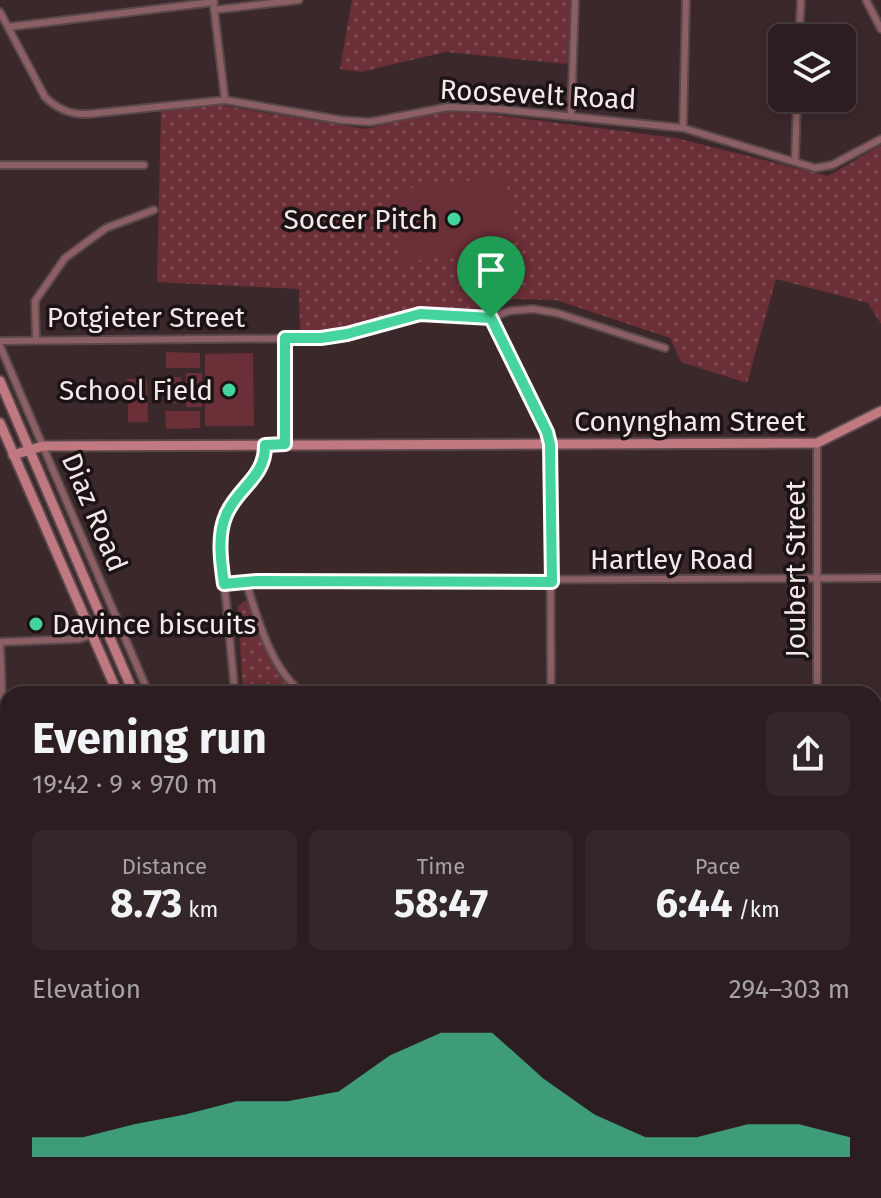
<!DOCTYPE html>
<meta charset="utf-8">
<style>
body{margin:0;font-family:"Fira Sans",sans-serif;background:#342729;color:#f1f3f6;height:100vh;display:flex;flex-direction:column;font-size:30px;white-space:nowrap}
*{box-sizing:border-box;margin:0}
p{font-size:26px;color:#a6a2a5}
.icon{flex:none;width:44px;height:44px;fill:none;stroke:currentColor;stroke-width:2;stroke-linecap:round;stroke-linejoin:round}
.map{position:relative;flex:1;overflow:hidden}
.details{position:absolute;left:0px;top:686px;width:882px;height:512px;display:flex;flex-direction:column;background:#2c1e20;border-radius:24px 24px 0 0;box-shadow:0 4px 20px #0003,0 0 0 2px #483c3e}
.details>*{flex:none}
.buttons{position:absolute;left:768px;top:24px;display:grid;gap:16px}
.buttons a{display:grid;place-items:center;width:88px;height:88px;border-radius:12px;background:#2c1e20;box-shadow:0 4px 20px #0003,0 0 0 2px #483c3e;font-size:40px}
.pin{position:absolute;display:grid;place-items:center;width:68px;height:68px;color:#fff;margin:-82px -34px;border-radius:50% 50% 50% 0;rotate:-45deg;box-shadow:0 0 8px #0007}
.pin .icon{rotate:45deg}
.round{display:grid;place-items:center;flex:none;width:84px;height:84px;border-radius:12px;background:#342729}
.summary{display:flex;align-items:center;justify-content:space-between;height:136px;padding:0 32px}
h1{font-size:44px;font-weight:700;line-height:60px}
.metrics{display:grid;grid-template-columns:repeat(3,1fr);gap:12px;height:136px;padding:8px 32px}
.metrics div{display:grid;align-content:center;border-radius:12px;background:#342729;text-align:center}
.metrics b{font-size:40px;font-weight:700}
.metrics small{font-size:22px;font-weight:400}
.metrics p{font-size:22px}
.chart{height:224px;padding:16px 32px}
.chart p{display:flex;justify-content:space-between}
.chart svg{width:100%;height:144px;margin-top:8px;fill:#46d49e;opacity:.7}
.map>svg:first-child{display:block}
.grass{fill:url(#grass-dots)}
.pitch{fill:#6b2f37}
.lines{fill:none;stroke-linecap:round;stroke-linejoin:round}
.street-casing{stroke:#594749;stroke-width:10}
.secondary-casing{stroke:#594749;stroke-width:13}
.street{stroke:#8b5f63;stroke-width:6}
.secondary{stroke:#c07980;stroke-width:9}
.route-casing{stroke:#fff;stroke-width:16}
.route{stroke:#46d49e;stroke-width:10}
.poi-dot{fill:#46d49e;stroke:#1c1414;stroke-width:3}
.labels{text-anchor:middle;stroke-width:7;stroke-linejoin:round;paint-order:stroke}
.street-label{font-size:28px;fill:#f5e8e9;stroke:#1c1414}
.poi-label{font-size:28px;fill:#f5e8e9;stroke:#1c1414;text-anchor:end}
</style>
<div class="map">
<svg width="881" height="1198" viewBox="0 0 881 1198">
<defs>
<pattern id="grass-dots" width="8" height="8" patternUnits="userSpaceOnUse" patternTransform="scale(2)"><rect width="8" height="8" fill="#6b2f37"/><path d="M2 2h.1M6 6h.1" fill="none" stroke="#814d54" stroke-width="1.8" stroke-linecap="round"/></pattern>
</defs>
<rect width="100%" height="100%" fill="#3b282a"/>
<g class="grass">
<path d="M352,0H571L568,64L445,52L361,72L340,69Z"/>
<path d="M219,105L366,129L436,112L458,110L676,138L828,176L881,145V324L868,303L776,279L747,383L681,362L670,338L556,300L514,299L480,308H413L345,328L300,333L299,289L157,282L161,111Z"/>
<path d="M244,601L249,602L278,671L294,694H243L238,606Z"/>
<path d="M874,1109L881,1111V1161L874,1163Z"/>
<path d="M674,1190H791C756,1198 708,1198 674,1190Z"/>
</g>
<g class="pitch">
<path d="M506,176L514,248L402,262L394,190Z"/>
<path d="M166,352L200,353V368H166Z"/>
<path d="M253,353L254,426H205V354Z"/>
<rect x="186" y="373" width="16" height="34"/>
<path d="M169,377H181V404L169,403Z"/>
<path d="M127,379H147L148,422H128Z"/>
<path d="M200,411V428L166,429L165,411Z"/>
</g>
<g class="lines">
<g class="street-casing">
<g id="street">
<path d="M213,0L225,100"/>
<path d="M866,0L881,29"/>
<path d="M214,10L299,0"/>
<path d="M0,12L45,97C57,109 71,115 88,114L225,100L341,120L370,122L448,107L497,109L683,128L815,168L832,165L881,139"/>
<path d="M8,27L214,2"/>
<path d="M799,38L801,0"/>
<path d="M571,116L575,0"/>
<path d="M683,128L686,0"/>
<path d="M795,162L797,98"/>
<path d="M0,165H144"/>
<path d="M491,318L538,408L550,444L551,694"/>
<path d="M285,338V444"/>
<path d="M36,340L35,301L65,258L106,228L154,210"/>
<path d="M0,341L321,338L360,332L412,315L491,318L509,311L533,309L557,313L665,348"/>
<path d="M0,346L149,694"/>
<path d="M817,443V694"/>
<path d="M246,582C258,620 271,670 304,694"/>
<path d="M224,584L257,581L881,578"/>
<path d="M0,642L79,639L92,635"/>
<path d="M235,694C232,663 229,632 226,600C223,574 217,546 224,519C232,490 266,479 265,445"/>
<path d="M0,727L3,715L0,642"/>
<path d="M0,813L8,812"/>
<path d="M874,854H881"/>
<path d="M0,989L2,1198"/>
<path d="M874,1103L881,1105"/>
<path d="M874,1173L881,1171"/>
<path d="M93,1190L95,1198"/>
<path d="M169,1190L171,1198"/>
<path d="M300,1190L303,1198"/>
<path d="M655,1190L674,1198"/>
<path d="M360,1198L389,1195L412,1198"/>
<path d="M421,1198L422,1190"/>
<path d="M799,1198L823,1190"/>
</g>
</g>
<g class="secondary-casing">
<g id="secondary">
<path d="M0,381L134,694"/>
<path d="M0,423L118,694"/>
<path d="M13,455L43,446L817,443L881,411"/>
<path d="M261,1190L263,1198"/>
<path d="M269,1190L272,1198"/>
</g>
</g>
<use href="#street" class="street"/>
<use href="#secondary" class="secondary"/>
</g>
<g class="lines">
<g class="route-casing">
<path id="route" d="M420,314L491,318L547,432L550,444L552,582L257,581L224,584C221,563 217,535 226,515C237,488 266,477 265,445L285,444V338H321L347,334Z"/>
</g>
<use href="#route" class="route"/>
</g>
<g class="poi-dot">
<circle cx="454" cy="219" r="8"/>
<circle cx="229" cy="390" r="8"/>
<circle cx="36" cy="624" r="8"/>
</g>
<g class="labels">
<g class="street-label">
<text transform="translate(538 94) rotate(3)" y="10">Roosevelt Road</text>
<text x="146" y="327">Potgieter Street</text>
<text x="690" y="431">Conyngham Street</text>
<text transform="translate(95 512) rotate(67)" y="10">Diaz Road</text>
<text x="672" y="569">Hartley Road</text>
<text transform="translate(795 569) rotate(-90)" y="10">Joubert Street</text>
</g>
<g class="poi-label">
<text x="438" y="229">Soccer Pitch</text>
<text x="213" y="400">School Field</text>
<text x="52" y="634" text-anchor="start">Davince biscuits</text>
</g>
</g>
</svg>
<div class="buttons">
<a><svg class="icon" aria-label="layers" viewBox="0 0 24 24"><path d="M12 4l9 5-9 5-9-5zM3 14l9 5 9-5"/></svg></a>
</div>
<div class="pin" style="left:491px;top:318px;background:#1e9e55"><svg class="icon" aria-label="arrive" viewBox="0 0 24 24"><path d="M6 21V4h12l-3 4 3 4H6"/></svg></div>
<section class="details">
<div class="summary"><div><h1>Evening run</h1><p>19:42 · 9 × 970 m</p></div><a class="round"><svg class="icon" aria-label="share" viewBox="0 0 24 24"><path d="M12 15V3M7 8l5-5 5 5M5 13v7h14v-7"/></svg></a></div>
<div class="metrics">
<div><p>Distance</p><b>8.73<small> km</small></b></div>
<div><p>Time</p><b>58:47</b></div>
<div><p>Pace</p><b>6:44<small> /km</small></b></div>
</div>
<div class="chart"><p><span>Elevation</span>294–303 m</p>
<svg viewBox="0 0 160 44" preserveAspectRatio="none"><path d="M0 44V38L10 38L20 34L30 31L40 27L50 27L60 24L70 13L80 6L90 6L100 20L110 31L120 38L130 38L140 34L150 34L160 38V44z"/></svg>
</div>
</section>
</div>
